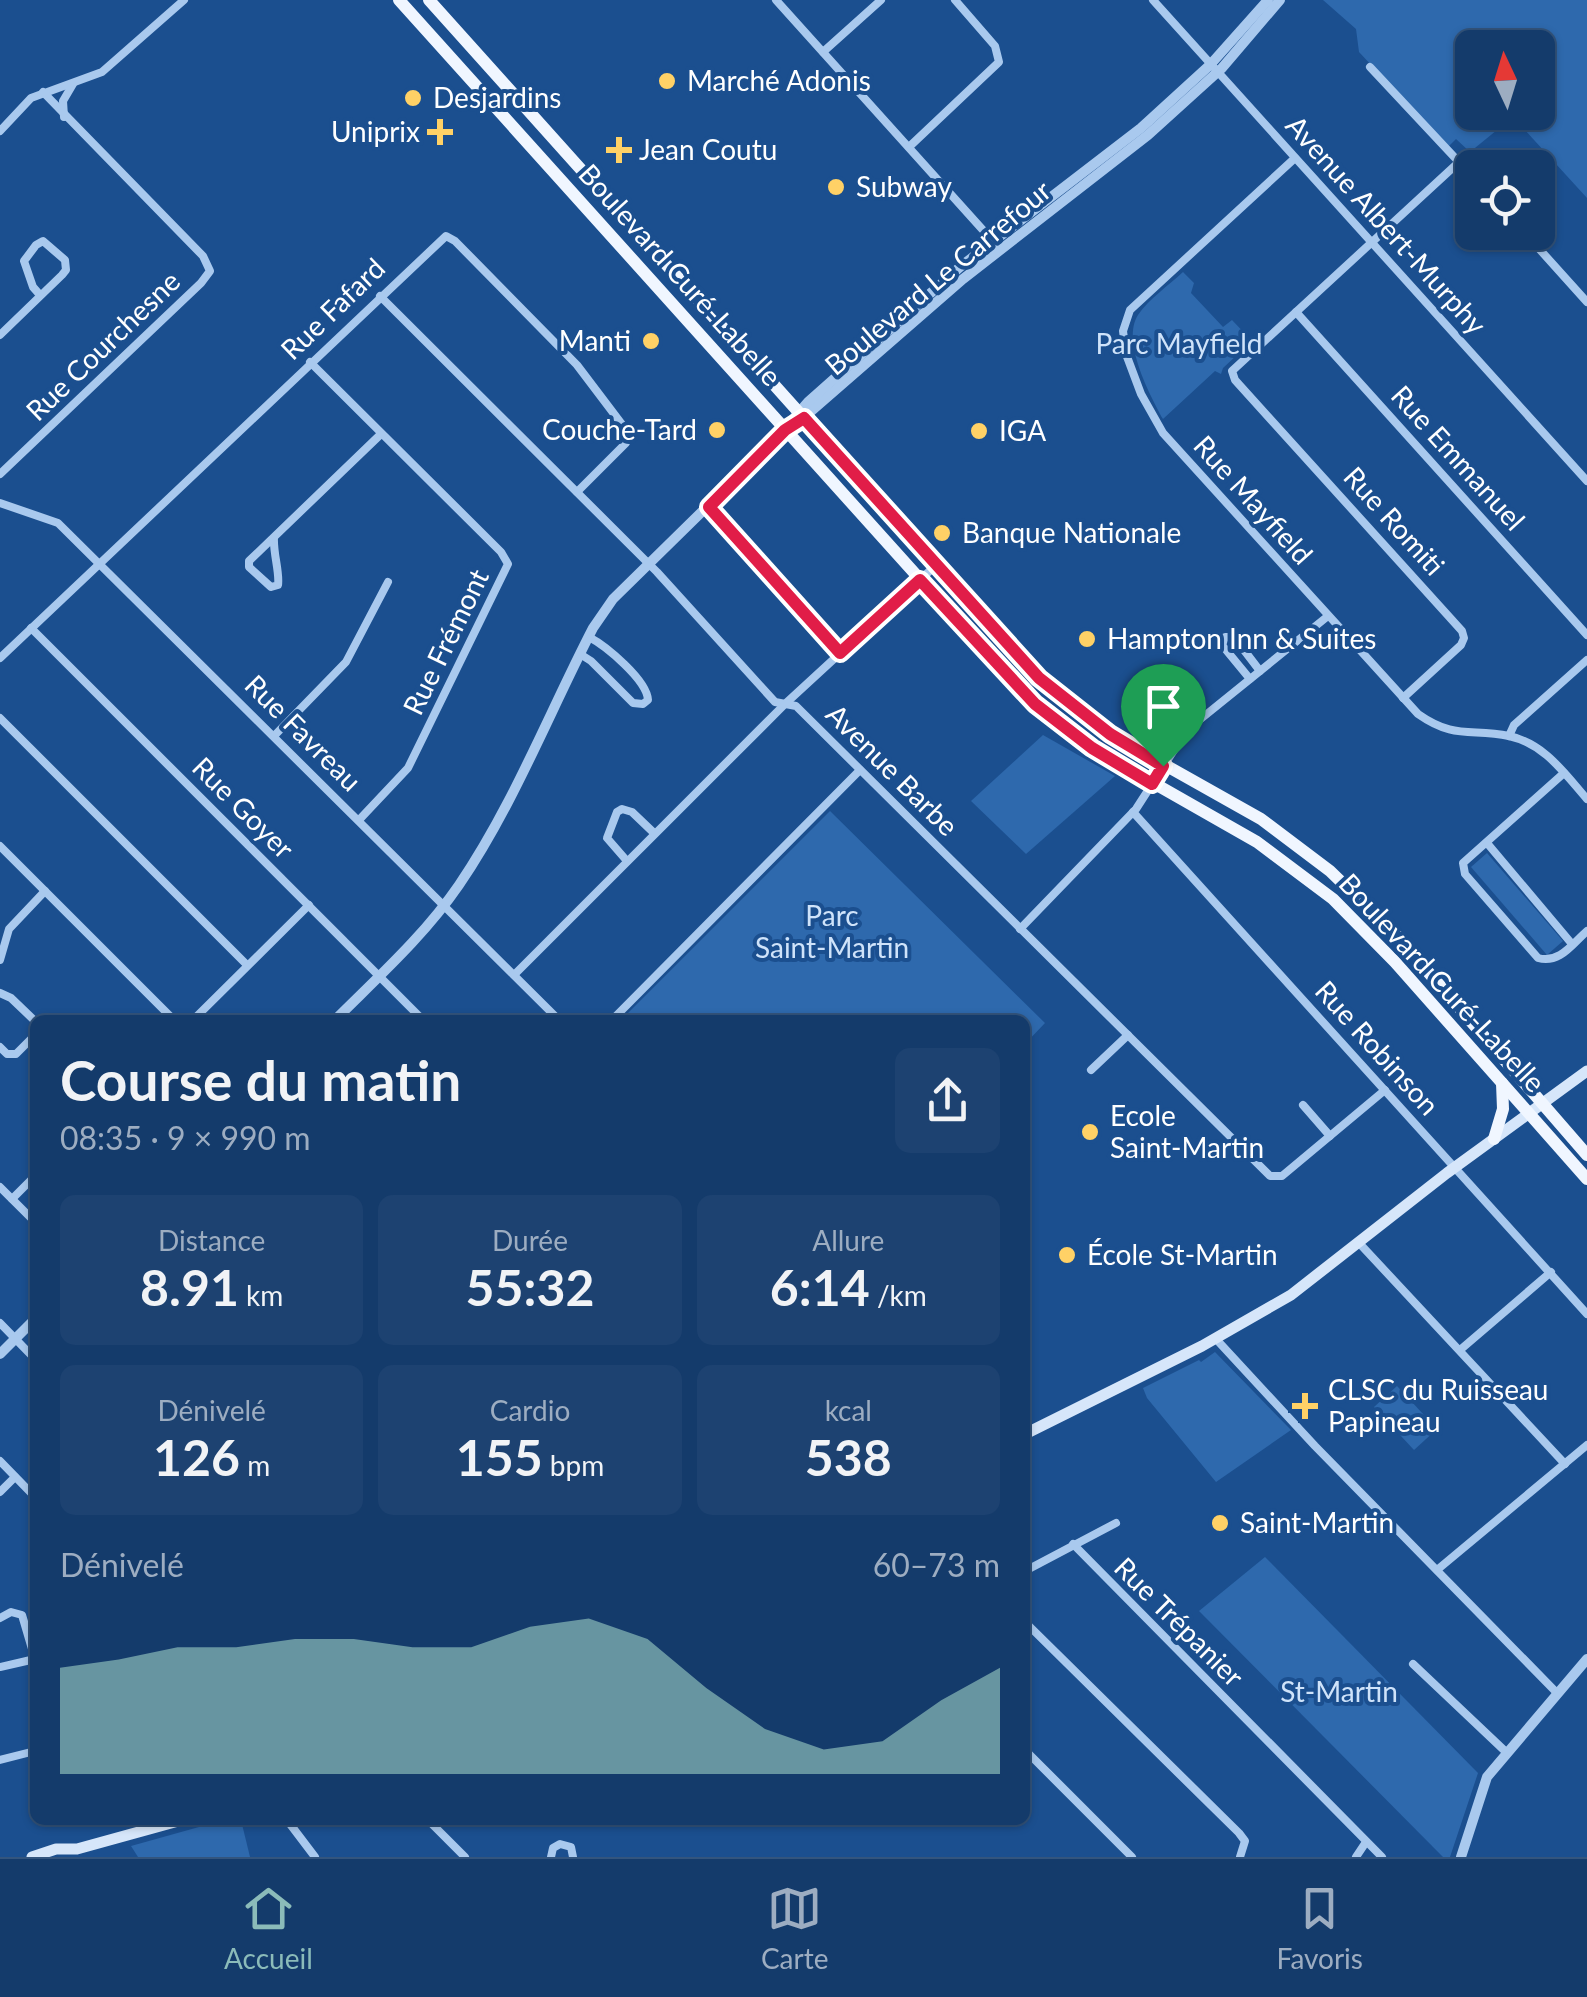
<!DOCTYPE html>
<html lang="fr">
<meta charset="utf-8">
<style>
body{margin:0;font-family:Lato,sans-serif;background:#1d4271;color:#f1f3f6;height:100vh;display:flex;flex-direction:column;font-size:38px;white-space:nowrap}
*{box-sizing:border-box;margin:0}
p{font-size:32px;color:#9dadc1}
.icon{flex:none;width:55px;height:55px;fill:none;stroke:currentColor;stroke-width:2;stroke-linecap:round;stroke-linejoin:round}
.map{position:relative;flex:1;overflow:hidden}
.details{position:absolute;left:30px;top:1015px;width:1000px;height:810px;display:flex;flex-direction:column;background:#143b6b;border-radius:15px;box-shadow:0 2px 8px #0004,0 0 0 2px #33557e}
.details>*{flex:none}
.needle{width:65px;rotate:356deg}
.buttons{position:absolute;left:1455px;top:30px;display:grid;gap:20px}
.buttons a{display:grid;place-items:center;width:100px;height:100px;border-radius:15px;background:#143b6b;box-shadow:0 2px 8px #0004,0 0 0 2px #33557e;font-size:50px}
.pin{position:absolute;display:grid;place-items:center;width:85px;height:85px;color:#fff;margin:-102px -42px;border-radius:50% 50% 50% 0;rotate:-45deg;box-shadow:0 0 10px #0007}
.pin .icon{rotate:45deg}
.round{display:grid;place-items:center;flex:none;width:105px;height:105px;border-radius:15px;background:#1d4271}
.summary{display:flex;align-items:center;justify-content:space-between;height:170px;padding:0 30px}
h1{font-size:55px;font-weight:700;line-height:75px}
.figures{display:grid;grid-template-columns:repeat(3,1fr);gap:15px;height:170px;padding:10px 30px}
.figures div{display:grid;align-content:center;border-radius:15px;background:#1d4271;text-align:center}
.figures b{font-size:50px;font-weight:700}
.figures small{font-size:28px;font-weight:400}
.figures p{font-size:28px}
.chart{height:280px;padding:20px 30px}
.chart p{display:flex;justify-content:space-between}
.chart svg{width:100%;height:180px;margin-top:10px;fill:#8bbbb9;opacity:.7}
.menu{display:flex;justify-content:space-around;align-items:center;height:140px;border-top:2px solid #33557e;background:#143b6b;font-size:28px;color:#9dadc1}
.menu a{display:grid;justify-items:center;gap:5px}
.menu .selected{color:#8bbbb9}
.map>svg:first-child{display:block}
.green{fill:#2e69ad;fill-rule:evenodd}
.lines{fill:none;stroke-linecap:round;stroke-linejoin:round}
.minor{stroke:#a9c9ee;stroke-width:8}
.tertiary{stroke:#a9c9ee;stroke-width:10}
.secondary{stroke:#d6e6fa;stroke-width:11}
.primary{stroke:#f0f6ff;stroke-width:12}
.route-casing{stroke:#fff;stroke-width:20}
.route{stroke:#e11d48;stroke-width:12}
.poi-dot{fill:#ffd166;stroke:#1b4f8f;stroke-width:4}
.labels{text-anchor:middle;stroke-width:8;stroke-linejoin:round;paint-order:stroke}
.poi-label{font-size:28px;fill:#fff;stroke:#1b4f8f;text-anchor:start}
.street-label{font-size:28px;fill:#fff;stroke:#1b4f8f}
.park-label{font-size:28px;fill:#cfe3fa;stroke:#1b4f8f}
</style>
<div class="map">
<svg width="1587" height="1857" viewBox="0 0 1587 1857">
<rect width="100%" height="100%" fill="#1b4f8f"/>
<g class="green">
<path d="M1323,0H1587V198L1513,117L1470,152L1456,139L1448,147L1359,52L1356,29ZM1472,48H1538V112H1472Z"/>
<path d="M1183,272L1194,283L1191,293L1223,327L1232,320L1252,341L1223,368L1221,374L1215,371L1163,419C1150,395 1121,341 1138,315C1149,299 1169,285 1183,272Z"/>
<path d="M1043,735L1115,776L1026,854L971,801Z"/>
<path d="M830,811L1045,1023L1025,1044V1020H621Z"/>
<path d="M1487,853L1563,941L1547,955L1471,867Z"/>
<path d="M1215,1352L1291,1430L1216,1482L1147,1398L1143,1388L1199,1360L1201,1362Z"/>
<path d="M1397,1386L1437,1429L1414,1450L1374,1407Z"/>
<path d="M1265,1557L1478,1773L1450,1857H1443L1199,1611Z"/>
<path d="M224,1820H241L250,1857H138L131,1846Z"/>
</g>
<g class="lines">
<g class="minor">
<path d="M776,0L1000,249"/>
<path d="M1153,0L1587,481"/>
<path d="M823,52L881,0"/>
<path d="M1370,67L1472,176"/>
<path d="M64,117L63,101L73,84"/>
<path d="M0,131L31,98L102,72L184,0"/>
<path d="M909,147L999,62L995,46L955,0"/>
<path d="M1295,158L1130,310L1123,331L1126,354L1141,394L1163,433L1418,714C1455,740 1471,728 1509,736C1545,744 1564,773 1587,799"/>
<path d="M1524,232L1587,302"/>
<path d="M380,296L657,572L775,702L796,706L1270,1176H1282L1385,1090"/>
<path d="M1296,312L1587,635"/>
<path d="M0,335L62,275L66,270L65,260L43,241L36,245L24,261L33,287L40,295"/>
<path d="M310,362L501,552L508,564L408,768L359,820"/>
<path d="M0,474L201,283L210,271L203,256L43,92"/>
<path d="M0,503L58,523L559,1020"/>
<path d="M709,507L840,653"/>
<path d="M274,538C273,553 280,573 278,585L271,587L249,567V561L381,434"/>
<path d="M31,628L423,1020"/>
<path d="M580,654L591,661L633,703L643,704L648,700C647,680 606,646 589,637"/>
<path d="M0,658L446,236L455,241L577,365L627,431L626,443L577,492"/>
<path d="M1250,679L1222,645L1225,637H1234L1260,671"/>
<path d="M1403,698L1461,645L1464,638L1462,631L1235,380L1232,371L1459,162"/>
<path d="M1156,699L1184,733"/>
<path d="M0,718L247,965"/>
<path d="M274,736L346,662L388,582"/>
<path d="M1509,736L1514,725L1587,660"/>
<path d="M1564,773L1463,863L1465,874L1538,958C1560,964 1572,944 1587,931"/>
<path d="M1133,812L1587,1314"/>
<path d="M1487,843L1572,944"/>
<path d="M0,846L174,1020"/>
<path d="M627,861L607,838L617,812L622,809L632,812L654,833"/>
<path d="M1020,929L1136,809L1187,730L1328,616"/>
<path d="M0,960L9,929L45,891"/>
<path d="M514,975L785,704L935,566"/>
<path d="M0,993L11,998L35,1021"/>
<path d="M193,1020L309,905"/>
<path d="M612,1020L860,770"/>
<path d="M0,1047L7,1054H16L35,1035"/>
<path d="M1091,1070L1128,1035"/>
<path d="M1303,1105L1330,1136"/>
<path d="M0,1187L35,1222"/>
<path d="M12,1199L35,1176"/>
<path d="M1360,1244L1565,1464"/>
<path d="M0,1323L35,1359"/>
<path d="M1216,1339L1315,1446L1557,1693"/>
<path d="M1460,1350L1551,1272"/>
<path d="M0,1461L35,1497"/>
<path d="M0,1492L15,1477"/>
<path d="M1073,1544L1382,1857"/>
<path d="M1437,1570L1587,1445"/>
<path d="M1025,1571L1116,1523"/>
<path d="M0,1618L11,1612L22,1615L35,1659L0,1667"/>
<path d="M1025,1622L1239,1833L1245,1841L1240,1857"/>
<path d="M1413,1664L1506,1752"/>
<path d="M1025,1750L1132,1857"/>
<path d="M0,1760L35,1751"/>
<path d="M287,1820L315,1857"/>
<path d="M428,1820L465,1857"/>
<path d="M551,1857L553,1848L560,1844L571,1847L573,1857"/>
<path d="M1356,1857L1366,1842"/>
</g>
<g class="tertiary">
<path d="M801,420L963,279L1148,135L1222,68L1280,0"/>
<path d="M335,1020C378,977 424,936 459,885C513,806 549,713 593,628L613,599L775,440L808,402L960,267L1141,128L1210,65L1268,0"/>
<path d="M0,1354L35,1319"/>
<path d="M1461,1857L1487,1777L1587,1659"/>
</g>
<g class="secondary">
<path d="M1025,1434L1202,1346L1291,1295L1447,1173L1587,1071"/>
<path d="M32,1857L56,1849H77L182,1820"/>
</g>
<g class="primary">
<path d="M399,0L1017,687L1092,748L1257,842L1333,899L1395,962L1587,1179"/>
<path d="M429,0L1028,668L1110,734L1261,819L1330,871L1396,935L1587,1155"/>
<path d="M1494,1139L1503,1109L1502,1083"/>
</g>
</g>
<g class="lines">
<g class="route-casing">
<path id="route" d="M804,418L1039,678L1110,734L1163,766L1152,784L1092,748L1035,704L920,580L840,653L709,507L785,430Z"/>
</g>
<use href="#route" class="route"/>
</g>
<g class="poi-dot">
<circle cx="667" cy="81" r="10"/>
<circle cx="413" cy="98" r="10"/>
<path d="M435 117h10v10h10v10h-10v10h-10v-10h-10v-10h10z"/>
<path d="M614 135h10v10h10v10h-10v10h-10v-10h-10v-10h10z"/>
<circle cx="836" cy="187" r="10"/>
<circle cx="651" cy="341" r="10"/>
<circle cx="717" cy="430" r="10"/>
<circle cx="979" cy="431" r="10"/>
<circle cx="942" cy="533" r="10"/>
<circle cx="1087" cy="639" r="10"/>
<circle cx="1090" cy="1132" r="10"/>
<circle cx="1067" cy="1255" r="10"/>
<path d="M1300 1391h10v10h10v10h-10v10h-10v-10h-10v-10h10z"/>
<circle cx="1220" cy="1523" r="10"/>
</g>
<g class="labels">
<g class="poi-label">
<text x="687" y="91">Marché Adonis</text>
<text x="433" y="108">Desjardins</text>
<text x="420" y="142" text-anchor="end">Uniprix</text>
<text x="639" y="160">Jean Coutu</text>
<text x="856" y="197">Subway</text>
<text x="631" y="351" text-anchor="end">Manti</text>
<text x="697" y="440" text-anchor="end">Couche-Tard</text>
<text x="999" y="441">IGA</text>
<text x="962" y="543">Banque Nationale</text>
<text x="1107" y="649">Hampton Inn &amp; Suites</text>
<text x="1110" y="1126">Ecole<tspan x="1110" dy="32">Saint-Martin</tspan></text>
<text x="1087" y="1265">École St-Martin</text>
<text x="1328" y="1400">CLSC du Ruisseau<tspan x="1328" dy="32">Papineau</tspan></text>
<text x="1240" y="1533">Saint-Martin</text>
</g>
<g class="street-label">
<text transform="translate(1386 225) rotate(48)" y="10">Avenue Albert-Murphy</text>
<text transform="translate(680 275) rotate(48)" y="10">Boulevard Curé-Labelle</text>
<text transform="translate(938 278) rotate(-40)" y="10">Boulevard Le Carrefour</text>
<text transform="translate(333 309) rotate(-44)" y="10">Rue Fafard</text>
<text transform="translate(103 346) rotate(-44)" y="10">Rue Courchesne</text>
<text transform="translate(1458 458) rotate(48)" y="10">Rue Emmanuel</text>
<text transform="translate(1253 500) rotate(48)" y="10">Rue Mayfield</text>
<text transform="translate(1394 521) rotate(48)" y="10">Rue Romiti</text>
<text transform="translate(446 642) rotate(-64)" y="10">Rue Frémont</text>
<text transform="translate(303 733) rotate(45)" y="10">Rue Favreau</text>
<text transform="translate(892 770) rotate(45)" y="10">Avenue Barbe</text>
<text transform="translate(243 808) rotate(45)" y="10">Rue Goyer</text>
<text transform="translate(1442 983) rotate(47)" y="10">Boulevard Curé-Labelle</text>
<text transform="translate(1377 1048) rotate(48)" y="10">Rue Robinson</text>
<text transform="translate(1179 1622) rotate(45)" y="10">Rue Trépanier</text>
</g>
<g class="park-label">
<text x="1179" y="354">Parc Mayfield</text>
<text x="832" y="926">Parc<tspan x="832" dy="32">Saint-Martin</tspan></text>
<text x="1339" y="1702">St-Martin</text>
</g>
</g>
</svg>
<div class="buttons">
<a><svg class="needle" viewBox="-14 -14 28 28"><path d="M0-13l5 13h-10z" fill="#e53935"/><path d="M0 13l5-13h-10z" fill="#9dadc1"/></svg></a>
<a><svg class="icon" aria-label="locate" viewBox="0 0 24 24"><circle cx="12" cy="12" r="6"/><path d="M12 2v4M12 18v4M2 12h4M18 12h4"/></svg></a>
</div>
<div class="pin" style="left:1163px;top:766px;background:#1e9e55"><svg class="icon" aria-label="arrive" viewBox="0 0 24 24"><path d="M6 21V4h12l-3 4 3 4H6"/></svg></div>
<section class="details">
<div class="summary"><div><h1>Course du matin</h1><p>08:35 · 9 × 990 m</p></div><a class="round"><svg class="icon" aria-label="share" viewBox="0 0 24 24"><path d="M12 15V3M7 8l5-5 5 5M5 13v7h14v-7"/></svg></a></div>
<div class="figures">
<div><p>Distance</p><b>8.91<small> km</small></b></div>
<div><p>Durée</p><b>55:32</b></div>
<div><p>Allure</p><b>6:14<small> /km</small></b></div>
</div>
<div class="figures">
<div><p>Dénivelé</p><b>126<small> m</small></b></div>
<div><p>Cardio</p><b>155<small> bpm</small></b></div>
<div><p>kcal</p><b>538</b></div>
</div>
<div class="chart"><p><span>Dénivelé</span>60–73 m</p>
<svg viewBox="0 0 160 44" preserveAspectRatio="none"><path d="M0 44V18L10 16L20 13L30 13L40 11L50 11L60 13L70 13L80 8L90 6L100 11L110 23L120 33L130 38L140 36L150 26L160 18V44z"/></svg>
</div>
</section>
</div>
<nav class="menu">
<a class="selected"><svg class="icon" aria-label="home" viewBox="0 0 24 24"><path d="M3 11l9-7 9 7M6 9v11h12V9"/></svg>Accueil</a>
<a><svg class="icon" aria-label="map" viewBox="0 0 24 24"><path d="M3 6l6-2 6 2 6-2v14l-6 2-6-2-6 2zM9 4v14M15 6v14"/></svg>Carte</a>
<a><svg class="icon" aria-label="saved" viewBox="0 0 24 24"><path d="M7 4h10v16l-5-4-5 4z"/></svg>Favoris</a>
</nav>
